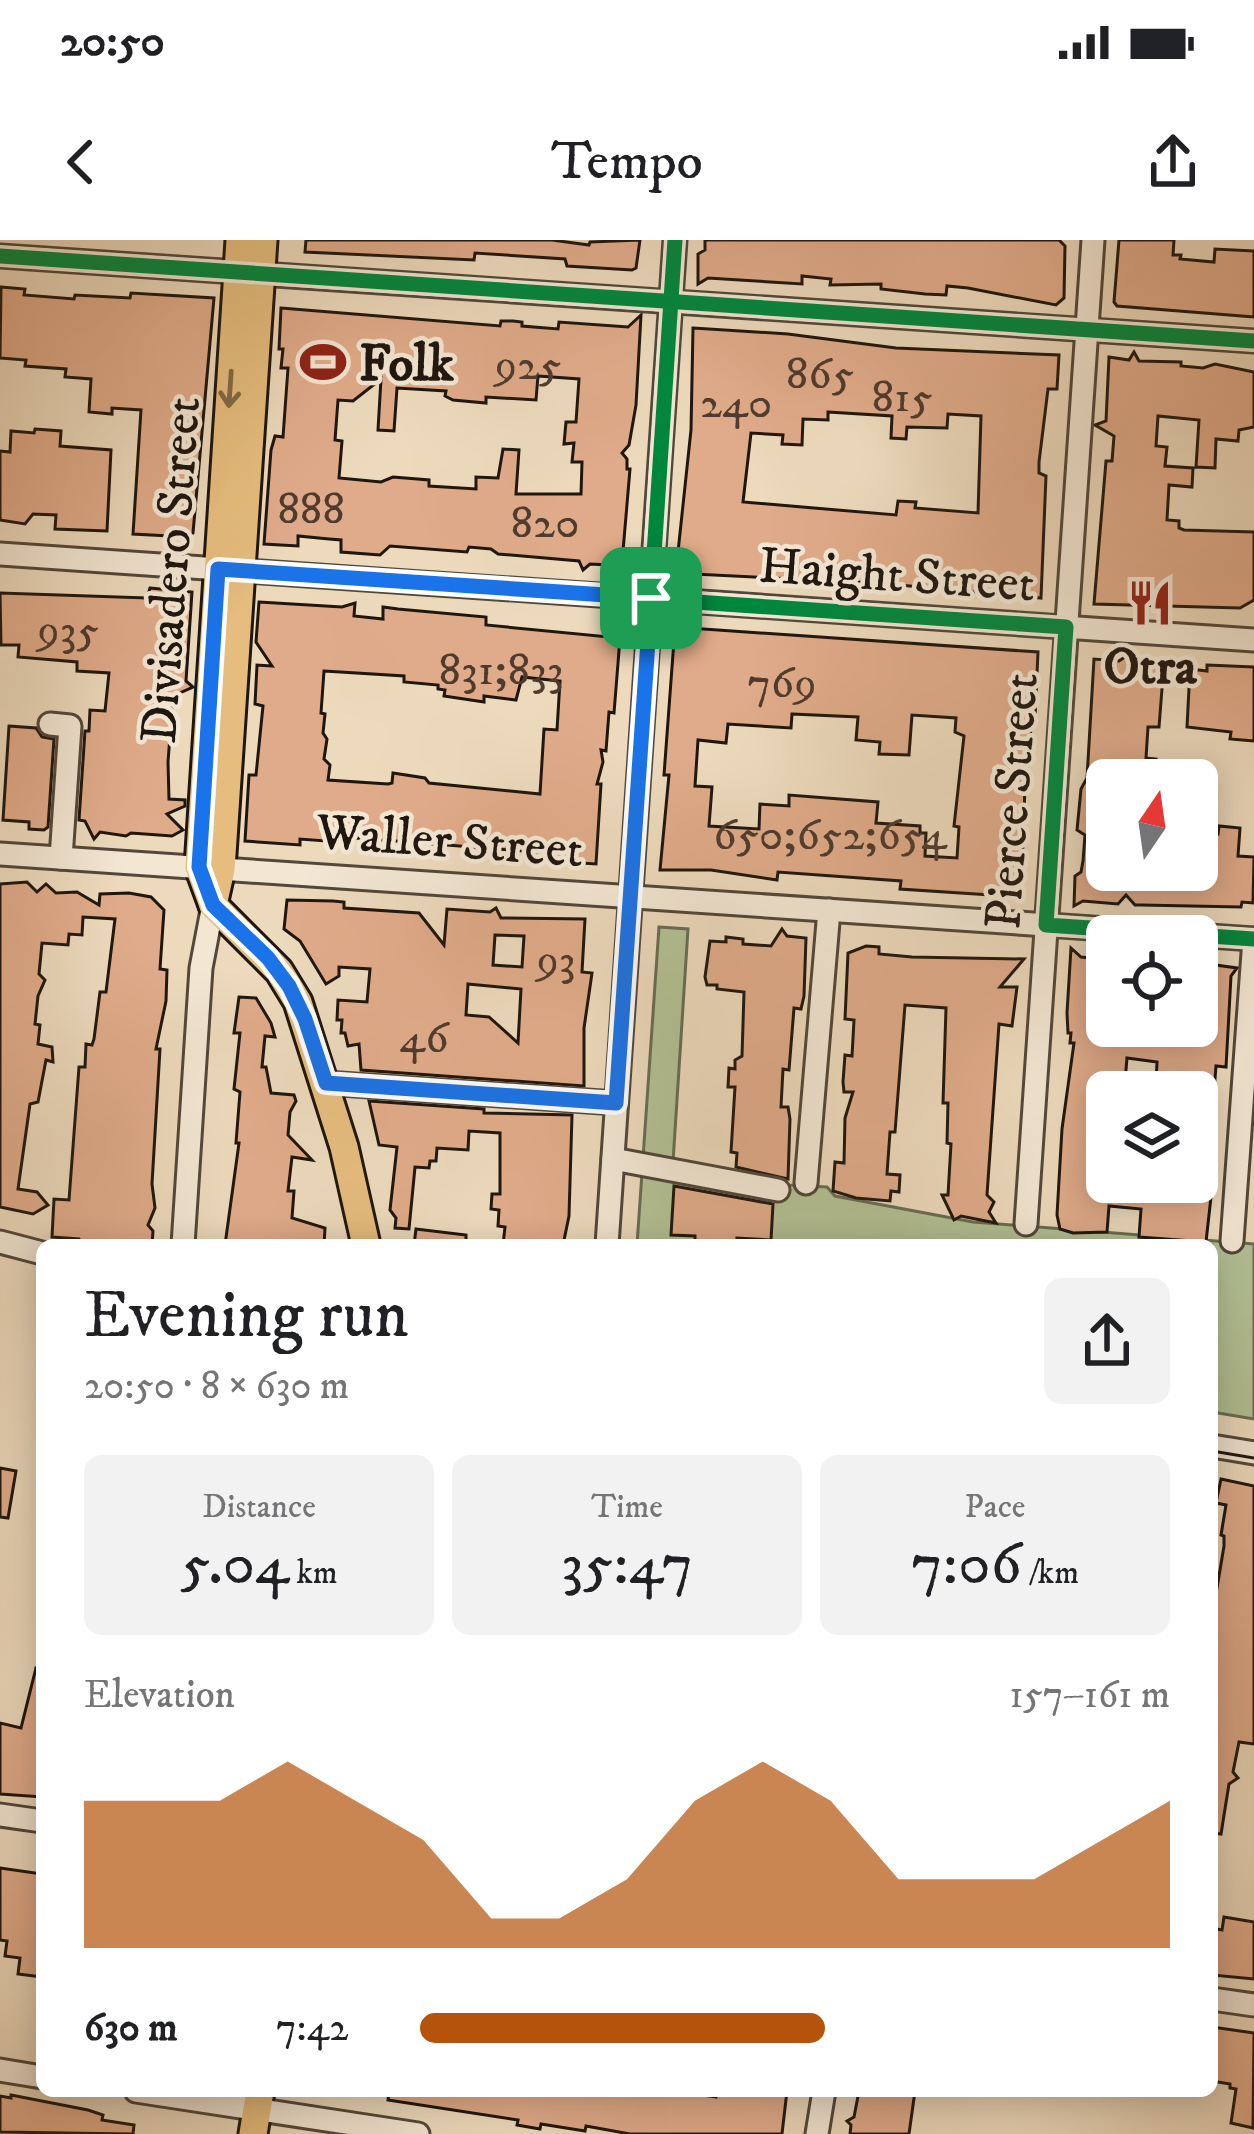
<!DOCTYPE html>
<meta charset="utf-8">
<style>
body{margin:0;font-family:"IM FELL DW Pica",serif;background:#f2f2f2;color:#202124;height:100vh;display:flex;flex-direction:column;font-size:45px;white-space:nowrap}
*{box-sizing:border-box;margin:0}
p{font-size:39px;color:#757577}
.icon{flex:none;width:66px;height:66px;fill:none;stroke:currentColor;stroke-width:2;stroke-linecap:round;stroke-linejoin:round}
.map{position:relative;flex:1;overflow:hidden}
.details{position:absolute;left:36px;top:999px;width:1182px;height:858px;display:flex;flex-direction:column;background:#fff;border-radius:18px;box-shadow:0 6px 30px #0003}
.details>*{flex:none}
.needle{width:78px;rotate:13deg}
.fabs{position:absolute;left:1086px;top:519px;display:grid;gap:24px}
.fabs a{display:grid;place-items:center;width:132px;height:132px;border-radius:18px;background:#fff;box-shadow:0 6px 30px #0003;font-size:60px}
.pin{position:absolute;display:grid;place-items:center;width:102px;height:102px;color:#fff;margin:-51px;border-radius:24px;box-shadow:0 6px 18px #0006}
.round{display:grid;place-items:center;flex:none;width:126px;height:126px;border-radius:18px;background:#f2f2f2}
.summary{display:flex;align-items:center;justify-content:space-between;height:204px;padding:0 48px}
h1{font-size:66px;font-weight:600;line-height:90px}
.stats{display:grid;grid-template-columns:repeat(3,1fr);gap:18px;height:204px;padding:12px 48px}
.stats div{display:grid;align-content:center;border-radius:18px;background:#f2f2f2;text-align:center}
.stats b{font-size:60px;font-weight:600}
.stats small{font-size:33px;font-weight:400}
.stats p{font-size:33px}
.chart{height:336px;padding:24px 48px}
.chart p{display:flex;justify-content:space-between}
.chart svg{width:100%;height:216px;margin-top:12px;fill:#b45309;opacity:.7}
ul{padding:0 48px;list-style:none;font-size:39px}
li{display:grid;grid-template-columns:192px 144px 1fr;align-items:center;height:90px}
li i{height:30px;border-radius:15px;background:#b45309}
.status{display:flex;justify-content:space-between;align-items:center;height:84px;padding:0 60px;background:#fff;direction:ltr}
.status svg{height:33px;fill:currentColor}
header{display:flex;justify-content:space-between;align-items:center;height:156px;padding:0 48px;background:#fff;font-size:54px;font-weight:600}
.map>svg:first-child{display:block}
.green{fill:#b3c195;stroke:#696c52;stroke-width:3}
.building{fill:#e0ab8a;stroke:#1f160f;stroke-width:3;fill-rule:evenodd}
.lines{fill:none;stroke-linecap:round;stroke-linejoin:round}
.minor-casing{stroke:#52473a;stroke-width:27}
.major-casing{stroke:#1f160f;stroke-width:33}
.minor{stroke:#f3e7d4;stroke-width:21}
.major{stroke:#e6bd7e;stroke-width:27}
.tram{stroke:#1f160f;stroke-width:3}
.cycleway-casing{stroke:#f3e7d4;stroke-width:22}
.cycleway{stroke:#00873e;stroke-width:15}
.oneway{stroke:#826a46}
.route-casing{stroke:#fff;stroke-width:24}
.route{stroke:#1a73e8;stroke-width:15}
.labels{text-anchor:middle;stroke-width:9;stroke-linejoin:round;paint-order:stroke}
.number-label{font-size:45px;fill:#4f3b2e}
.poi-label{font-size:51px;font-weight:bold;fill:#1f160f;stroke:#f3e7d4;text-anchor:start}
.street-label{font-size:51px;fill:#1f160f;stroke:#f3e7d4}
</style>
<div class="status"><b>20:50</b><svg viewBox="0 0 49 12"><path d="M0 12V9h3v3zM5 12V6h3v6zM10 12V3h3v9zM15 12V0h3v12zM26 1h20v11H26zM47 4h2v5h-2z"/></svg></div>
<header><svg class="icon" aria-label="back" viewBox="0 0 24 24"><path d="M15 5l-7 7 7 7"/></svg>Tempo<svg class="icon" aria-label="share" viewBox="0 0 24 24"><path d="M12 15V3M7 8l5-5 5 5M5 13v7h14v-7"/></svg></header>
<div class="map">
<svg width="1254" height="1894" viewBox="0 0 1254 1894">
<rect width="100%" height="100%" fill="#eddabd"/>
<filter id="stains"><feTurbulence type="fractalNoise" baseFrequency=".00167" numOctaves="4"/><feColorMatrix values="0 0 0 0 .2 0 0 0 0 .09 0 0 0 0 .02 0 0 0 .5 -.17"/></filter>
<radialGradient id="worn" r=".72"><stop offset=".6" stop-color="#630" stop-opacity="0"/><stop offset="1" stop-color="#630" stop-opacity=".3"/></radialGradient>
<path class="green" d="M659,687L688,689L673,922L789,945L827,947L835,956L973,982L1254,1004V1179L1212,1172V1005H637Z"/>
<g class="building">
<path d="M306,0H552L589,5L590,2L640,0L636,28L632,30L567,26L565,19L475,13L474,20L305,12Z"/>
<path d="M705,0H1059L1065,6L1064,58L1056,65L968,48L947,46L946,55L925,54L881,49V44L830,45L831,39L802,36V44L708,38L698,44V14L705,10Z"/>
<path d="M1119,0H1174L1173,15H1181L1180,19L1214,22L1215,9L1254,11V77L1117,66L1114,62Z"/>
<path d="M1,47L25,49L24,55L74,59L75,55L130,58L131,53L214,58L193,293L188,297L133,294L141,170L112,168V174L89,172L91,139L65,137L66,129L25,126L26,120L0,118Z"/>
<path d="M281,68L500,86L501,81H513L522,82V86L558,89L559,82L628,87L641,75L636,165L629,205L622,213L627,219V229H630L622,323L613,331L608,325L590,324L583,330L579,321L498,314L491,309L469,307L467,312L390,306L380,315L341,312V300L329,299L298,296V306L264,304L271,210L275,196L283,197L288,128H281L283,109H279ZM538,136L579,139L576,182H566L564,204L574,203L572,222H582L581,254H516L519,210L503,209L498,238L476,237V249L429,246V240L393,237L381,242L339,238L342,201L335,200L338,160L353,161L381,139L378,190L394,191L397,148L446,151L445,156L453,160L486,163V157L536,160Z"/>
<path d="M693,88L788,94L896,108L1059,115L1057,149H1048L1039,222V233L1046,236L1041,358L877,343L672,333L685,318L678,312L691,190ZM828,172L892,176L891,198L906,199L907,187L947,188L948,174L981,176L978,273L915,268L916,262L898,261L896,275L743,262L751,193L783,195L782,204L802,205L803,179L828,180Z"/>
<path d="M1134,112L1139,121L1181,122V126L1203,128L1215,124L1254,132V187L1239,190L1238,201L1216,199L1215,228L1196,227L1199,180L1158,176L1156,206L1167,207L1165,226L1193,228L1192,247L1169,245L1167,280L1179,281V288L1184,290L1254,292V360L1240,368L1094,364L1106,221H1112L1114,196L1095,185L1106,181L1109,117L1129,120Z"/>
<path d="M35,189L61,191L60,206L111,210L107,291L55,289L56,275L33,274L25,284L0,280V211L10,212L11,191L34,193Z"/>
<path d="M150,348L192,352L186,441L193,447L173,456L168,522L169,559L185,560V566L167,574L183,590L172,596L131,593L126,596L100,592L94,599L85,581L79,580L85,491H89L90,470L105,471L109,433L77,431V422L18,417L19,405H1L0,353L147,358Z"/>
<path d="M259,362L342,367L355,363L354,376L383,379V367L398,369L486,377V385L620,398L614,473L609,472L606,511L601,510L603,522L597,544H601L596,624L534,620L535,612L358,598L339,599V602L300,599V605L245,601L249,535H256L263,466L255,464L257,425L272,426L256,402ZM324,431L404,436V442L438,445V449L445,450L444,456L484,462V456L516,460L522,437L560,441L557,490L544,489L540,554L429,543L425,538L393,533L392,543L388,544L328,540L330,525L324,519L327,499L323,493L325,474L321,473Z"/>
<path d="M675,387L1038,412L1035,478H1032L1025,546L1021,657L900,649L901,641L778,632L777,640L711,630H660L669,535H664ZM792,474L858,477L856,500L880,502L879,514L909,515L912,475L956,478L955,492L964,496L954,586L959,587L957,618L925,616L926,593H920V586L876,583L878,562L789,555V566L760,564L759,589L709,586L712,547L695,546L698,500L726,503L728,484L791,488Z"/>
<path d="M1128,415L1135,426L1147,416L1151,422L1164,423L1159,487H1148L1146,518L1156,519L1154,540H1107V630H1136V639L1171,641L1172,630H1197V604H1206L1207,593L1218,594L1219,586L1240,588L1238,616L1254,617L1253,663L1242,662L1241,667L1141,665H1135L1126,655L1118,664L1083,661L1074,666L1075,636L1081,632L1083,621L1085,595L1077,590L1081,549L1087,538L1094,419L1119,421Z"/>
<path d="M1207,425L1254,427V501L1230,499L1231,492L1187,487L1190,429L1207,431Z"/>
<path d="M9,486L36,488L42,497L54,499L48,587L44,590L29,589V582L3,580Z"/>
<path d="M27,642L37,652L46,644L56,653L77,652L99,665L100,654L129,653L151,657L164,670L160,729L167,730L166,761L156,809H160L152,944L155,968L148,985L153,991L152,1005H83L79,999L52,997L54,959L69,960L79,827H85L86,804L92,805L94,799L100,752H106L115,679L83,677L82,695L69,694L68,705L42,703L39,734L45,740L38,756L35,784L40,785L38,804L52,807L53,822L46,820L38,862L30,864L18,949L37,952L48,965L33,974L0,967V644Z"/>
<path d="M287,660L333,661L344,662V668L419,673L444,705L447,669L490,672L496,668L501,678L585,679L582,732L592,733L584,788V846L361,830L359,804L348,806L345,793H341L342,780H337L338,760L367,762L370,729L339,727V736L326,744L300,701L284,689ZM495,695L524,696L522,727L493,725ZM468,744L521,749L518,803L489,777L466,775Z"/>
<path d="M782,689L787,696L806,698L804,756L801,769L794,768L789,830L783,829L781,867H788L790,879L788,939L736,927L737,913L731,912L735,847H728L729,828L735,829V820L742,816L744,752L717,749V745H707L705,737L710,701L726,702V697L743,699V704L771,706Z"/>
<path d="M866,706L879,707V714L912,717L1024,719L1000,747H1017L1012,786L999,784L987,955L994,962L989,972L996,983L961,976L954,980L942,955H948L951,904L947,903L948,863H943L946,768L905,765L895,892H890L887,934L900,935L899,952L891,951L890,961L856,958L833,951L835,922L844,923L845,878L853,852H844L843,842L845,815L852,816L854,780L845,779L848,713Z"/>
<path d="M1071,708L1081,717L1100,719V725L1107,726V796L1125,797V800L1155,804L1156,799H1162L1163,786H1197V731H1208V724L1237,728L1231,736L1226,827L1216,826L1211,890L1197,887V852H1179L1180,845L1156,843L1157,822L1127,818L1125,841L1119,840L1118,852H1107V942H1115V948L1174,953V942L1213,939L1206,1002L1139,997L1141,969L1109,966L1107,992L1073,993L1060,989L1057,975L1062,889L1074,803H1070L1071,793H1068L1067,773Z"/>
<path d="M239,757L256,758L271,783L275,797L265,796L262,827H266L271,853L294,855L296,861L290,872L288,895L312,920L292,917L288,951H294L292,978L325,988L324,1005H225L239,903H236L240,852L234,849L240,793H234Z"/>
<path d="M369,861L484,869V873L572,875L569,976L563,1005H503L505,987L498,986L499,970L491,969L492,954H500V893L469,891L468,910L437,908L436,921H430L429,928L415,927L409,989L395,988L396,978L390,970L397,907L379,905Z"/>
<path d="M674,946L773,964L771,1000L737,998V1005H695V996L671,995Z"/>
<path d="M416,989L466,995V1005H414Z"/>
<path d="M0,1228L16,1231L8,1278L0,1277Z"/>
<path d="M1221,1239L1254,1246V1504L1239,1502L1233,1532L1238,1538L1229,1544L1221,1594L1212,1593V1347L1217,1348L1224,1306V1296L1221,1295L1226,1265L1216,1263Z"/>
<path d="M36,1428L42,1429V1557L0,1554V1483L21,1488Z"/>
<path d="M0,1628L42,1634V1737L18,1734L20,1718L5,1716L7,1701L0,1700Z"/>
<path d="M1224,1677L1254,1682V1739L1212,1735V1688L1222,1690Z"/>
<path d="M1212,1787L1254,1793L1253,1888L1231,1883L1236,1849L1230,1848V1844L1212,1841Z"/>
<path d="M389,1851H678L716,1857L717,1851H787L782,1894H630L586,1886L585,1891L541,1884L540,1889L517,1885L518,1880L388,1860Z"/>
<path d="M859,1851H915L909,1894H850L851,1885L847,1881L854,1877Z"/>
<path d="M11,1855L88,1870L103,1875L102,1880L134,1885L133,1894L0,1892V1856L11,1858Z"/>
</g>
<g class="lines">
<g class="minor-casing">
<g id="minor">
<path d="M0,16L237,32"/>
<path d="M261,34L1254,101"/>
<path d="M0,314L1254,400"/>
<path d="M50,484L70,486L61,618"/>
<path d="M0,614L1254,699"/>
<path d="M326,843L616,863"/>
<path d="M613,919L778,950"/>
<path d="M806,943L829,670"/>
<path d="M1026,984L1093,0"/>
<path d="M1232,1001L1254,699"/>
<path d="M0,1002L42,1013"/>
<path d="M183,1005L201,728L213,665"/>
<path d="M607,1005L675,0"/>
<path d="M1212,1206L1254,1213"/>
<path d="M0,1575L42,1581"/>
<path d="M1212,1759L1254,1765"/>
<path d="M0,1830L42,1837"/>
<path d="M136,1851L418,1894"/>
<path d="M817,1894L824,1851"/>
</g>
</g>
<g class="major-casing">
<g id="major">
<path d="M240,0L199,627L213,665L279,731L298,762L344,907L366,1005"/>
<path d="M213,665L221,629L263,0"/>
<path d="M253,1894L260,1851"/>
</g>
</g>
<use href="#minor" class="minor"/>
<use href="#major" class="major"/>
<path class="tram" d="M1212,1211L1254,1218"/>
<g class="cycleway-casing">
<g id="cycleway">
<path d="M675,0L651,359L1066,387L1046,685L1254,699"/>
<path d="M0,16L1254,101"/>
</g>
</g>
<use href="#cycleway" class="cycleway"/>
</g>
<defs><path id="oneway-shaft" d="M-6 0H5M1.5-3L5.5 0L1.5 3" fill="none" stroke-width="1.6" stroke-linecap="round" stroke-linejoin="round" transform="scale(3)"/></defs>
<use class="oneway" href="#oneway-shaft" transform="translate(230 149) rotate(94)"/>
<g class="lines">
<g class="route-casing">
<path id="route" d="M218,329L651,358L616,863L326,843L305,779L289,746L268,718L213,665L199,627Z"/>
</g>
<use href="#route" class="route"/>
</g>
<defs>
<g id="stadium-bare" transform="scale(3.6)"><path d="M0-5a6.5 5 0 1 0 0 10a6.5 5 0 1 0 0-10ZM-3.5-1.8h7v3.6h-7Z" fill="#8f2418" stroke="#f3e7d4" stroke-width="2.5" paint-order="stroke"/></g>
<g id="restaurant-bare" transform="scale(3.6)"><path d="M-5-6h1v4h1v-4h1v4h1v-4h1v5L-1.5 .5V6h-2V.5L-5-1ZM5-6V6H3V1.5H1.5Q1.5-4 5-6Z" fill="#8f2418" stroke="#f3e7d4" stroke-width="2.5" paint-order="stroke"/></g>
</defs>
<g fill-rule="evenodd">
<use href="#stadium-bare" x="323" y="122"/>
<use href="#restaurant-bare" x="1150" y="363"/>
</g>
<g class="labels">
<g class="number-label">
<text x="528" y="139">925</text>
<text x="820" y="148">865</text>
<text x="902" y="171">815</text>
<text x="736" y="177">240</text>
<text x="311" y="283">888</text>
<text x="545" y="297">820</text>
<text x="68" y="404">935</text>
<text x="501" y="444">831;833</text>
<text x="782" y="457">769</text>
<text x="830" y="609">650;652;654</text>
<text x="556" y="734">93</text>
<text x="424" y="812">46</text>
</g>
<g class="poi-label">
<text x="359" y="140">Folk</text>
<text x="1150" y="443" text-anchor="middle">Otra</text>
</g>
<g class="street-label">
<text transform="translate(169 330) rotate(-86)" y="18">Divisadero Street</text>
<text transform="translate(897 333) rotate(4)" y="18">Haight Street</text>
<text transform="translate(1010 561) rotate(-86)" y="18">Pierce Street</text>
<text transform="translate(450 599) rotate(4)" y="18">Waller Street</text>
</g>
</g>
<rect width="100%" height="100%" filter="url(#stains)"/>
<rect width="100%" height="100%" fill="url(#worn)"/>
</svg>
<div class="fabs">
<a><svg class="needle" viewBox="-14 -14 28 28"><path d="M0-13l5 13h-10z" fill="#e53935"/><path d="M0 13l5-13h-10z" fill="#757577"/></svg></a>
<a><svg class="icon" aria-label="locate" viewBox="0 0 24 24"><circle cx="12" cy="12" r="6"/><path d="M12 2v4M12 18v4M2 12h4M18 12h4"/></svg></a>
<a><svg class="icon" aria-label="layers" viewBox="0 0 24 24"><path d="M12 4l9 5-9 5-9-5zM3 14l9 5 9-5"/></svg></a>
</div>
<div class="pin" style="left:651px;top:358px;background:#1e9e55"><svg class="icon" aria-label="arrive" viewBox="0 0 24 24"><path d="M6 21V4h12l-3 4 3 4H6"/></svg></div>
<section class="details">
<div class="summary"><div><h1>Evening run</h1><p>20:50 · 8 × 630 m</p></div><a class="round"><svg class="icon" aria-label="share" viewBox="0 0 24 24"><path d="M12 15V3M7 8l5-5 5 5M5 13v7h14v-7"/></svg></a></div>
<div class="stats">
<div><p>Distance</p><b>5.04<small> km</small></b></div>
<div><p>Time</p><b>35:47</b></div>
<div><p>Pace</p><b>7:06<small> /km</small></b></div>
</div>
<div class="chart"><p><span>Elevation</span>157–161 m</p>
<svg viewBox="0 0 160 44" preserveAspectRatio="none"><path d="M0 44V14L10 14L20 14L30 6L40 14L50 22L60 38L70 38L80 30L90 14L100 6L110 14L120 30L130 30L140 30L150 22L160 14V44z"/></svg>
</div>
<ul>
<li><b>630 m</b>7:42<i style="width:54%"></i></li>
</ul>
</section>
</div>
